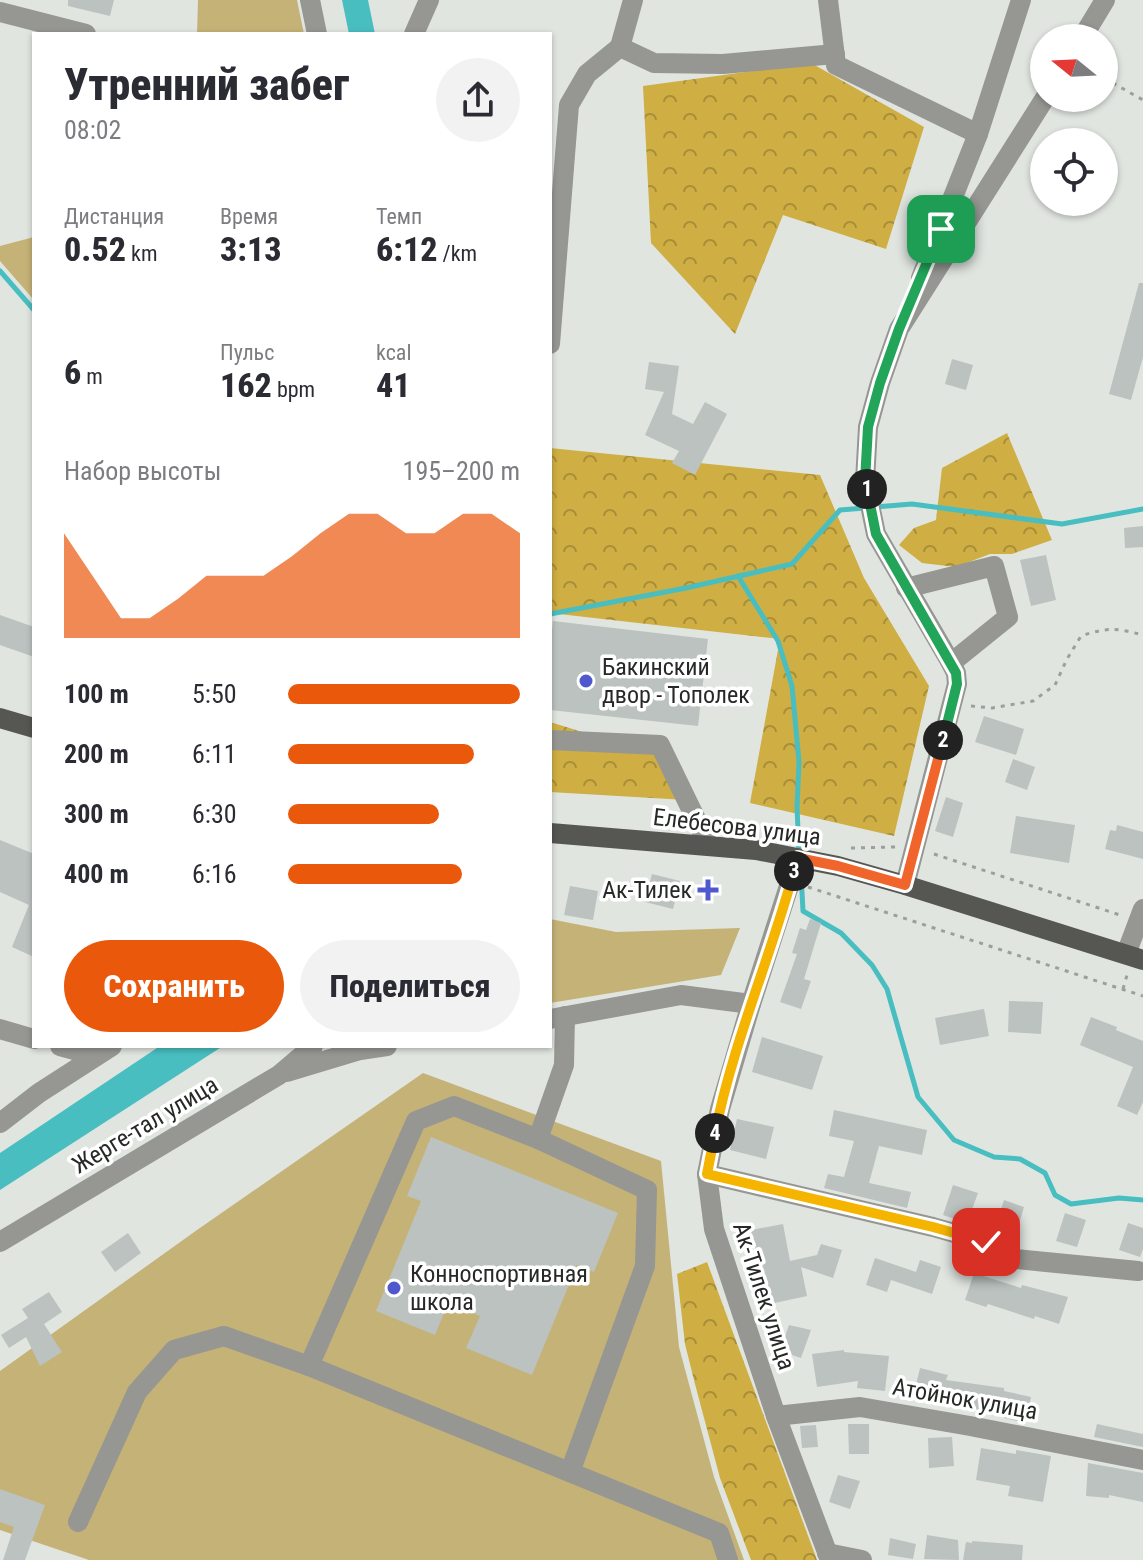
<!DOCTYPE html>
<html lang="ru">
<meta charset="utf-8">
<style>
body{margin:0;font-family:"Roboto Condensed",sans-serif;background:#f2f2f3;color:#2b2b33;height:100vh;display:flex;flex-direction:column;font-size:30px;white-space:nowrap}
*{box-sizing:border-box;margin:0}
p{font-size:26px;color:#7c7c81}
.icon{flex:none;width:44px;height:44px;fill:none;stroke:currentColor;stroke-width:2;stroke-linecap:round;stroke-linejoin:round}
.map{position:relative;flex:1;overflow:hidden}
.side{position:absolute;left:32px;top:32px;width:520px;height:1016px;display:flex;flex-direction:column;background:#fff;border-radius:0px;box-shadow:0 2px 6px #0004}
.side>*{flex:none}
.needle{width:52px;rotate:288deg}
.controls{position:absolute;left:1030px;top:24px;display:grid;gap:16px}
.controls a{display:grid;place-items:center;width:88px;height:88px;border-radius:50%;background:#fff;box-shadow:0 2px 6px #0004;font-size:40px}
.pin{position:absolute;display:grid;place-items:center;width:68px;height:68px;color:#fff;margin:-34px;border-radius:16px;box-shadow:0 4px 12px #0006}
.km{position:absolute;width:40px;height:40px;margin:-20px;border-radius:50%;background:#222;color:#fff;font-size:22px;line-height:40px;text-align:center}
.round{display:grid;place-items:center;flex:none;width:84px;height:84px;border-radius:42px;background:#f2f2f3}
.head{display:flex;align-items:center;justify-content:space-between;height:136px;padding:0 32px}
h1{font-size:44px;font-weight:800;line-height:60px}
.figures{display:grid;grid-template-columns:repeat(3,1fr);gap:12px;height:136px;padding:8px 32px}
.figures div{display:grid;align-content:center}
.figures b{font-size:34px;font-weight:800}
.figures small{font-size:22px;font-weight:400}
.figures p{font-size:22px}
.chart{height:224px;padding:16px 32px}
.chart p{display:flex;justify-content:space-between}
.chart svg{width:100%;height:144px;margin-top:8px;fill:#ea580c;opacity:.7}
.action{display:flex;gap:16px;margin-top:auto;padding:16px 32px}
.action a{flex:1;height:92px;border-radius:48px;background:#ea580c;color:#fff;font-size:32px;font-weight:800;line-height:92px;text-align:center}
.action a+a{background:#f2f2f3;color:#2b2b33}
ul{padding:0 32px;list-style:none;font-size:26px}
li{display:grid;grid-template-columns:128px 96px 1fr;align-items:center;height:60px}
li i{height:20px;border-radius:10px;background:#ea580c}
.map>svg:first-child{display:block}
.green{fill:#c5b277}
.forest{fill:url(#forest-crowns)}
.water{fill:#49bec1}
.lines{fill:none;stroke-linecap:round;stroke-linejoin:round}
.stream{stroke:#49bec1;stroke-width:5}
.building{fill:#bbc2bf}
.path{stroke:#9ca09c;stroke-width:3;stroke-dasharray:4 6;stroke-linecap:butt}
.minor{stroke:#969693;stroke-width:20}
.major{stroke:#565752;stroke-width:20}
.split-1-casing{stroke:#fff;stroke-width:16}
.split-2-casing{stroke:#fff;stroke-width:16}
.split-3-casing{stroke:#fff;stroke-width:16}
.split-4-casing{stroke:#fff;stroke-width:16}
.split-5-casing{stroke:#fff;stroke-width:16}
.split-1{stroke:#22a559;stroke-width:10}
.split-2{stroke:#22a559;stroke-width:10}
.split-3{stroke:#f0652b;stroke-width:10}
.split-4{stroke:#f5b400;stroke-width:10}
.split-5{stroke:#f5b400;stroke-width:10}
.poi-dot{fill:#5058ce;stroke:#fff;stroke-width:3}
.labels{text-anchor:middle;stroke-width:7;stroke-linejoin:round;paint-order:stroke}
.poi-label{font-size:24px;fill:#272927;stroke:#fff;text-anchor:start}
.street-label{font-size:24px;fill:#272927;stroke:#fff}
</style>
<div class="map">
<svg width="1143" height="1560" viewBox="0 0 1143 1560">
<defs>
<pattern id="forest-crowns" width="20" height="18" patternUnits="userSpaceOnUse" patternTransform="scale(2)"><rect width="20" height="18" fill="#cfae43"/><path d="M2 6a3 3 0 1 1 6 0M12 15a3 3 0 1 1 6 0" fill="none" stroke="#a88e38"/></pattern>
</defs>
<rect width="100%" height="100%" fill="#e0e5e0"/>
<g class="green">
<path d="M198,0H297L304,34H197Z"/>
<path d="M34,237V300L0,261V246Z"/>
<path d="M550,919L616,932L740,928L721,975L550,1003Z"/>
<path d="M423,1073L661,1161L679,1347L714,1477L744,1560H89L0,1530V1371L197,1230Z"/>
</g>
<g class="forest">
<path d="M811,63L924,127L886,249L783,215L735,334L651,243L643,86Z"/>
<path d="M1007,433L1052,540L1012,554H990L956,567L922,563L899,545L914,528L936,520L942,468Z"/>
<path d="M550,448L820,475L864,578L929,686L894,836L750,803L780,639L550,613Z"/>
<path d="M550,722L657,755L686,800L550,792Z"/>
<path d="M707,1262L817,1560H751L720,1478L695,1384L685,1344L677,1274Z"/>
</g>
<g class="water">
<path d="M342,0H368L375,34H349Z"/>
<path d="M160,1046H223L0,1190V1153Z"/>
</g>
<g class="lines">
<g class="stream">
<path d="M0,271L34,310"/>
<path d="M875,507L912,504L1062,524L1143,509"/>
<path d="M738,576L778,641L792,686L799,762L797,807L799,853"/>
<path d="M550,614L686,588L792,564L840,510L865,508"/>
<path d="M801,874L803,911L841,933L872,965L887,989L918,1097L954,1140L994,1157L1020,1159L1045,1173L1055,1195L1071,1204L1119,1198L1143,1200"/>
</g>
</g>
<g class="building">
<path d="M68,0H114L110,16L68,6Z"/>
<path d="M1139,283H1143V357L1131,400L1109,394Z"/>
<path d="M952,359L973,365L966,390L945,384Z"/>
<path d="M649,362L679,366L672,414L693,424L705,402L727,414L695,475L672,463L679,451L645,435L664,392L645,389Z"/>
<path d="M1143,526V547L1125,548L1124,528Z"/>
<path d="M1046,555L1056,600L1031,606L1020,560Z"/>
<path d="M0,615L34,627V657L0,645Z"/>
<path d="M553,621L708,639L698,726L550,710V648Z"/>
<path d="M984,716L1024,729L1016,755L975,742Z"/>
<path d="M1013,759L1035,767L1027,790L1005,782Z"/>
<path d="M946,797L963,803L953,837L935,831Z"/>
<path d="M1016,816L1075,825L1069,863L1010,853Z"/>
<path d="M1117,825L1143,832V859L1105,849L1110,830L1116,831Z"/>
<path d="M0,840L34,854V957L12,947L29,905L0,892Z"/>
<path d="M652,874L680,881L673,909L645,902Z"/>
<path d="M570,886L598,891L593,920L564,915Z"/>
<path d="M810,919L821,923L804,979L811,981L801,1009L780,1002L797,954L792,953L800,928L806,930Z"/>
<path d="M1009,1001L1043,1002L1041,1034L1008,1032Z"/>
<path d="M984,1009L989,1036L940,1045L935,1018Z"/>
<path d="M1091,1017L1117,1027L1116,1030L1143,1041V1102L1137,1115L1117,1106L1133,1067L1080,1045Z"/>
<path d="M762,1037L823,1056L812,1090L752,1072Z"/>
<path d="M834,1110L927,1130L922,1155L879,1146L869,1183L911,1192L907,1208L824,1188L828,1174L844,1177L854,1141L829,1136Z"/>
<path d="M737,1119L774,1127L766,1159L730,1150Z"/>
<path d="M431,1137L618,1213L594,1272L577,1265L532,1375L466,1348L480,1316L448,1303L435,1335L376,1311L421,1201L407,1196Z"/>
<path d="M953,1185L978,1193L967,1223L943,1215Z"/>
<path d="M1004,1200L1024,1207L1016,1234L995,1227Z"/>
<path d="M1065,1213L1086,1220L1077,1247L1056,1241Z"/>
<path d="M1128,1223L1143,1228V1249L1140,1257L1119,1250Z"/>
<path d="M783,1224L790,1261L817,1255L821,1244L842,1250L833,1278L801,1267L807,1296L770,1304L759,1252L756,1253L751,1230Z"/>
<path d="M128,1233L141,1253L115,1272L101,1252Z"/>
<path d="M875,1258L916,1272L920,1260L941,1267L932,1294L891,1280L887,1292L866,1285Z"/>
<path d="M974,1273L1021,1288L1022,1285L1068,1297L1059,1324L1035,1316L1034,1319L988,1304L986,1307L965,1300Z"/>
<path d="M49,1292L62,1312L44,1324L62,1352L40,1366L26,1337L9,1348L1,1335L28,1318L22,1309Z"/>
<path d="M789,1325L811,1330L801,1358L780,1351Z"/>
<path d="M844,1350V1352L889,1356L885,1391L857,1388L858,1381L817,1387L812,1354Z"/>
<path d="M920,1368L948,1375L946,1380L1004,1388V1391L1031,1397L1026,1423L1004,1418L1005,1414L964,1408L965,1405L914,1393Z"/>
<path d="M848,1424H869V1454H849Z"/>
<path d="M1097,1424L1143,1434V1447L1094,1437Z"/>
<path d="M816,1425L818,1447L802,1448L800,1426Z"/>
<path d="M952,1437L954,1466L929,1468L928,1438Z"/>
<path d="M981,1448L1016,1454V1450L1051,1456L1043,1502L1008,1496L1010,1486L976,1480Z"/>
<path d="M1088,1463L1143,1473V1502L1109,1495V1498L1086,1496Z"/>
<path d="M838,1475L860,1481L850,1509L829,1502Z"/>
<path d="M0,1489L45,1505L25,1560H3L14,1527L0,1522Z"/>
<path d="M927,1535L958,1540L959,1560L924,1559Z"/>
<path d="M890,1538L916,1544L913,1559L888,1555Z"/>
<path d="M972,1541L1023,1545L1022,1560H963L966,1542L972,1543Z"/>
</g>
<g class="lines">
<g class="path">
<path d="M1104,78L1143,100"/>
<path d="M971,706L992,708L1033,701L1055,685L1067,659L1081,636C1108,627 1116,628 1143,635"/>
<path d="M851,848L895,847"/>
<path d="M934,854L1120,915"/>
<path d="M808,887L1143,996"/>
<path d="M1123,989L1127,975"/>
</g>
<g class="minor">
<path d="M310,0L317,34"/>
<path d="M828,0L836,65L978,134"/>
<path d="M0,12L86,34"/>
<path d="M414,34L429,0"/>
<path d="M1082,38L1105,0"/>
<path d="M620,47L633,0"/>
<path d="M921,278L978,134L1021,0"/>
<path d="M550,344L569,105L587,74L620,47L654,63L723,64L835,54"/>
<path d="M906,588L994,566L1008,617L951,663"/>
<path d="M550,740L660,745L709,846"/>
<path d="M798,858L751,1004L720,1109L707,1174L714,1229L776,1416L830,1560"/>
<path d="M905,885L957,684L956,673L951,663L876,534L865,481L868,427L880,383L899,329L1045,98"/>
<path d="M1126,954L1143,909"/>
<path d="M550,1019L681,995L751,1004"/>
<path d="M0,1029L34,1039"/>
<path d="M60,1046L96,1056"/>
<path d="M287,1072L360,1050L387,1046"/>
<path d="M0,1123L39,1093L112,1046"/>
<path d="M538,1139L564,1065L565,1016"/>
<path d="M707,1174L933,1227L986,1242L1005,1258L1138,1271"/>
<path d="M0,1242L279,1075L313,1046"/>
<path d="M309,1366L416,1121L454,1106L538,1139L647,1190L645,1266L570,1472"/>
<path d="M776,1416L860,1407L970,1426L1143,1460"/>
<path d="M78,1522L137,1392L174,1350L224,1336L309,1366L719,1533L728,1560"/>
<path d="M827,1553L862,1560"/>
</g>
<g class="major">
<path d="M0,718L34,728"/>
<path d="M550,833L756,850L838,866L905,885L1143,960"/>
</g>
</g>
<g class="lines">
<g class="split-1-casing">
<path id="split-1" d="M867,489L865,481L868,427L880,383L899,329L941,229"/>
</g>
<g class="split-2-casing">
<path id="split-2" d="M867,489L876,534L956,673L957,684L943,740"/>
</g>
<g class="split-3-casing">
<path id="split-3" d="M794,871L798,858L838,866L905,885L943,740"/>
</g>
<g class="split-4-casing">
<path id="split-4" d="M715,1133C733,1043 770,959 794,871"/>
</g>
<g class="split-5-casing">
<path id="split-5" d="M715,1133L707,1174L933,1227L986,1242"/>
</g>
<use href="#split-1" class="split-1"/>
<use href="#split-2" class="split-2"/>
<use href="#split-3" class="split-3"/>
<use href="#split-4" class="split-4"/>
<use href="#split-5" class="split-5"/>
</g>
<g class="poi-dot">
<circle cx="586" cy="681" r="8"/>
<path d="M704 878h8v8h8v8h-8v8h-8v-8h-8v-8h8z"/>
<circle cx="394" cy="1288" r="8"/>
</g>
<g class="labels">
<g class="poi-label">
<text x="602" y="675">Бакинский<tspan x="602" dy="28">двор - Тополек</tspan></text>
<text x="692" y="898" text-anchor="end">Ак-Тилек</text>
<text x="410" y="1282">Конноспортивная<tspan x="410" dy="28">школа</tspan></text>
</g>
<g class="street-label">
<text transform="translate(737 827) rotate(7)" y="8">Елебесова улица</text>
<text transform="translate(145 1125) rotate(-31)" y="8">Жерге-тал улица</text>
<text transform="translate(764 1296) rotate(72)" y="8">Ак-Тилек улица</text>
<text transform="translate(965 1399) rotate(10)" y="8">Атойнок улица</text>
</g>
</g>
</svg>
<div class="controls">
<a><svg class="needle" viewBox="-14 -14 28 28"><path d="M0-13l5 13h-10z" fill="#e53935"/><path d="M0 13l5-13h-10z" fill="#7c7c81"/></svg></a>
<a><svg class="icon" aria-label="locate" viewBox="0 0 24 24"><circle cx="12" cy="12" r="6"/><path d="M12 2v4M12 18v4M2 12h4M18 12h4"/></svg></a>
</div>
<div class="pin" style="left:941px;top:229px;background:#1e9e55"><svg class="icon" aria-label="arrive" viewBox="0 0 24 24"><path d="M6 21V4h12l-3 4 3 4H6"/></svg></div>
<div class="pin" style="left:986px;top:1242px;background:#d93025"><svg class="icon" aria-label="check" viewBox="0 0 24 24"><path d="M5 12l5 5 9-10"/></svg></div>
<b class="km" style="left:867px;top:489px">1</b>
<b class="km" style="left:943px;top:740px">2</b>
<b class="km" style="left:794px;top:871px">3</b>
<b class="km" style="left:715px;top:1133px">4</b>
<section class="side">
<div class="head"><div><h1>Утренний забег</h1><p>08:02</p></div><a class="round"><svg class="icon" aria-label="share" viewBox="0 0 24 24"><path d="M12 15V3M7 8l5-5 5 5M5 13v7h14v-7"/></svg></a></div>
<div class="figures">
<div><p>Дистанция</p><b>0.52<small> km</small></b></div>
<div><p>Время</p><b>3:13</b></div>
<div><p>Темп</p><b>6:12<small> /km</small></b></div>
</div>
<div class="figures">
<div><b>6<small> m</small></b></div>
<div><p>Пульс</p><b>162<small> bpm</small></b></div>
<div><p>kcal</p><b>41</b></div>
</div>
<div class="chart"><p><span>Набор высоты</span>195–200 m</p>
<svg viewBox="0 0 160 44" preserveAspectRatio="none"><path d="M0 44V12L10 25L20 38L30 38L40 32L50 25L60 25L70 25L80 19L90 12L100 6L110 6L120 12L130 12L140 6L150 6L160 12V44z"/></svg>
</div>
<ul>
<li><b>100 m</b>5:50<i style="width:100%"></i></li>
<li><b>200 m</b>6:11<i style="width:80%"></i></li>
<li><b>300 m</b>6:30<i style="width:65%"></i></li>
<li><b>400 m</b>6:16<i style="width:75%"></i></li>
</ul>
<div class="action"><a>Сохранить</a><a>Поделиться</a></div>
</section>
</div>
